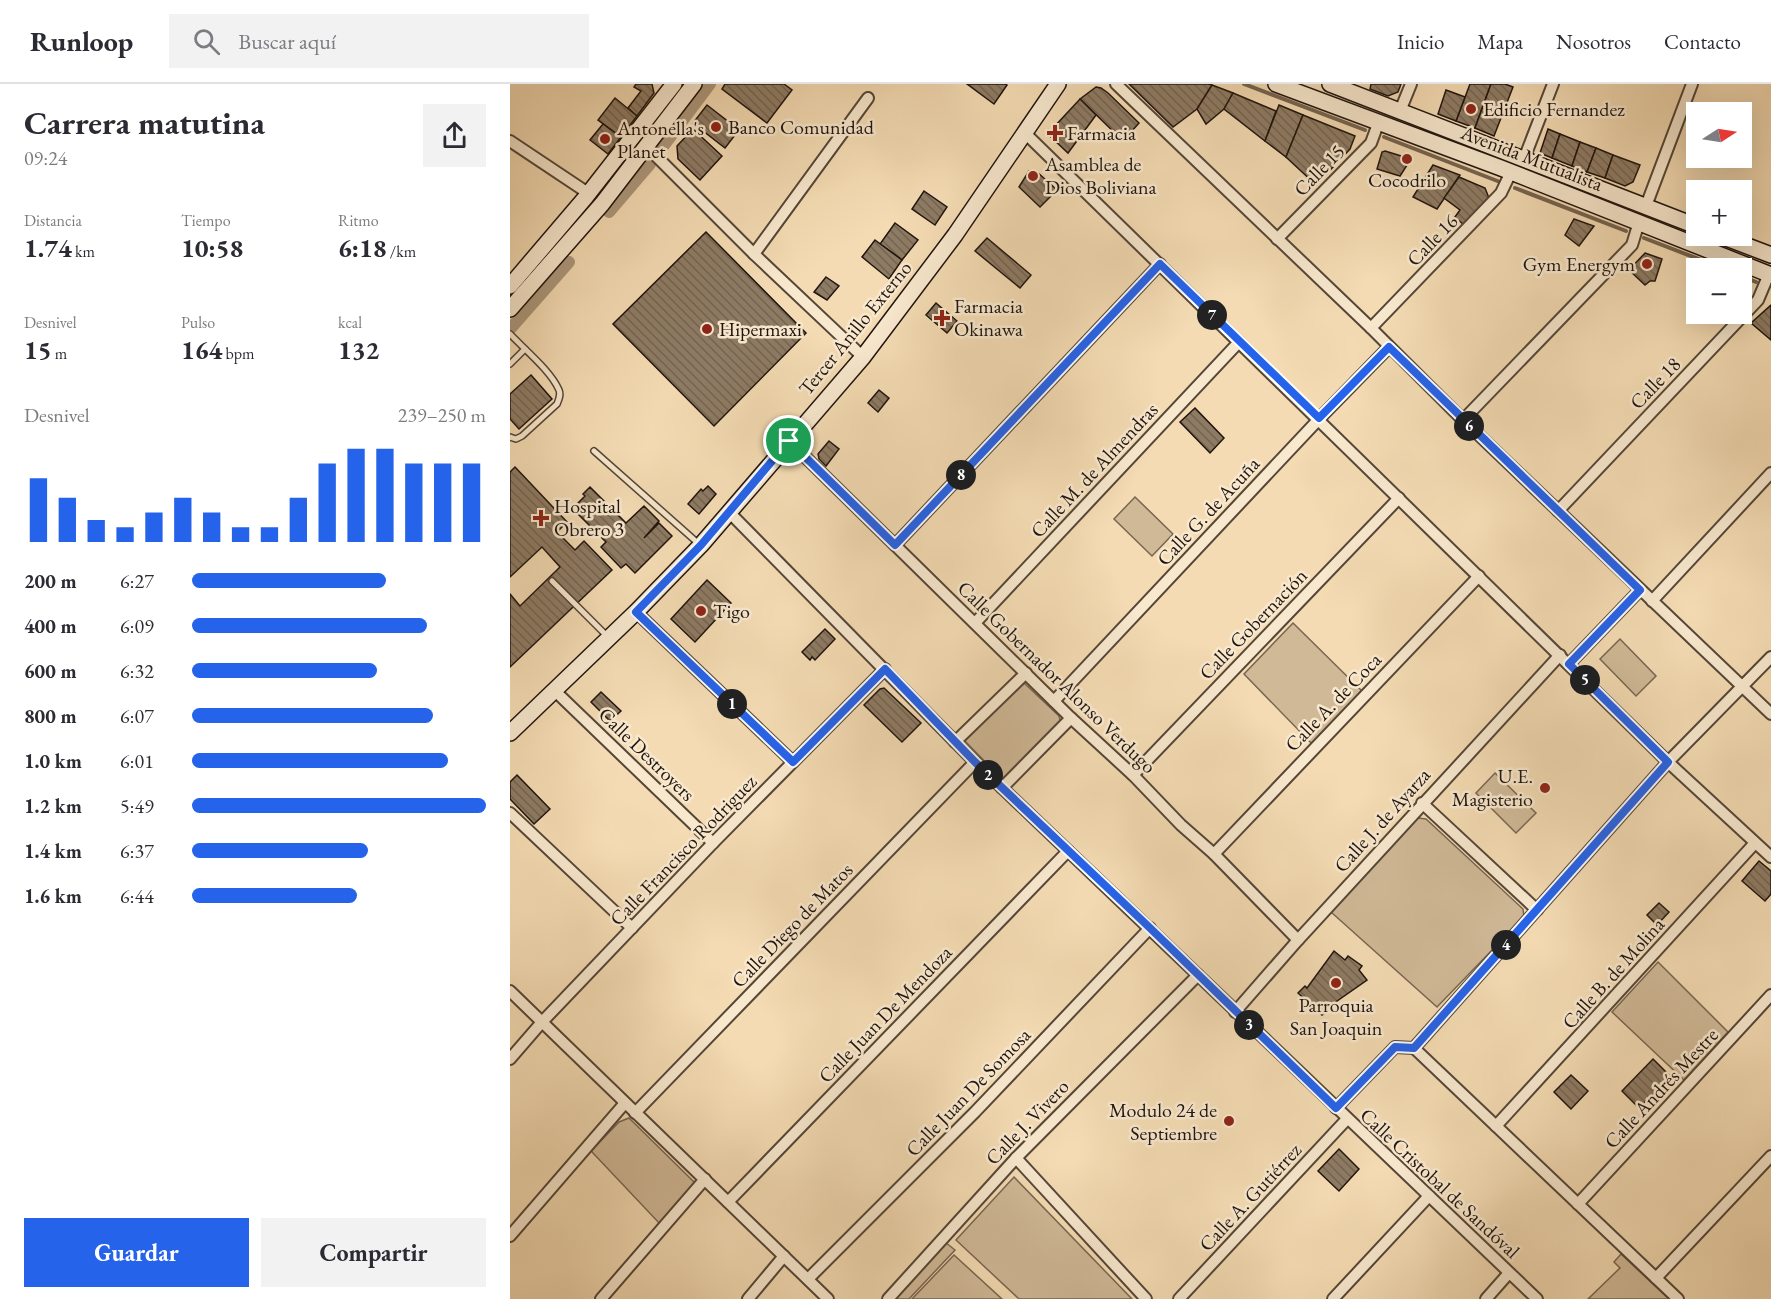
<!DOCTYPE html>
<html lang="es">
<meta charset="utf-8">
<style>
body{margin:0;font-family:"EB Garamond",serif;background:#f2f2f3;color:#2b2b33;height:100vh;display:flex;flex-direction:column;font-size:22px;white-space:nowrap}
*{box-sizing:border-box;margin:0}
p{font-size:20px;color:#7c7c81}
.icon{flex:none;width:33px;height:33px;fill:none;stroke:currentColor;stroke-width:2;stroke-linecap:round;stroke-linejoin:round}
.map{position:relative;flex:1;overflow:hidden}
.side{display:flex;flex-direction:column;background:#fff;width:510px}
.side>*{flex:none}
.needle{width:39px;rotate:78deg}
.fabs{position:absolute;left:1176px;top:18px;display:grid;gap:12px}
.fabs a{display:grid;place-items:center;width:66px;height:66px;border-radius:0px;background:#fff;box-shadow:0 6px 24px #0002;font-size:30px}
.pin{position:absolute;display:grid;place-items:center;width:51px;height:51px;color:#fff;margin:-26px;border:3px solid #fff;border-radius:50%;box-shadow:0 2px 6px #0007}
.km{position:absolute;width:30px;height:30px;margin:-15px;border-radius:50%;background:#222;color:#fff;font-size:16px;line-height:30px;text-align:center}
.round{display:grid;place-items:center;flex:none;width:63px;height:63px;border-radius:0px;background:#f2f2f3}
.headline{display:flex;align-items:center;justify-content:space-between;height:102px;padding:0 24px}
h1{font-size:33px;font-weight:700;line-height:45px}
.figures{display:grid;grid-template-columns:repeat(3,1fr);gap:9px;height:102px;padding:6px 24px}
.figures div{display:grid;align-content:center}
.figures b{font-size:26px;font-weight:700}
.figures small{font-size:16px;font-weight:400}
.figures p{font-size:16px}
.chart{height:168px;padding:12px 24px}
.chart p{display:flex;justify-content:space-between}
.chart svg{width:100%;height:108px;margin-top:6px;stroke:#2563eb;stroke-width:6}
.button{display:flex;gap:12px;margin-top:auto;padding:12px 24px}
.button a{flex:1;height:69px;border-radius:0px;background:#2563eb;color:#fff;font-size:24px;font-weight:700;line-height:69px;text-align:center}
.button a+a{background:#f2f2f3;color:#2b2b33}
ul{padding:0 24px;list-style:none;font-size:20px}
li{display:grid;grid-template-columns:96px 72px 1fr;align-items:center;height:45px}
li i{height:15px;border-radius:8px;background:#2563eb}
header{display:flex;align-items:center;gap:36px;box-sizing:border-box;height:84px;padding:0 30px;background:#fff;border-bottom:2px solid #e1e1e2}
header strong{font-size:28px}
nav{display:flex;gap:33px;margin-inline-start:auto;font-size:21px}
.search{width:420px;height:54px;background:#f2f2f3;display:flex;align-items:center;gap:15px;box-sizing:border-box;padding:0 21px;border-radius:0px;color:#7c7c81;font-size:22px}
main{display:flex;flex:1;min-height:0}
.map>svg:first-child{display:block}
.park{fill:#d0b997;stroke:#786652;stroke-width:1.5}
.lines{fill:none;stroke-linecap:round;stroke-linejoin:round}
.stream{stroke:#74634f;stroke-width:4}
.canal{stroke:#ac977b;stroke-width:12}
.building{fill:url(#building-back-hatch);stroke:#1f140e;stroke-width:1.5}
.lane-casing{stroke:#544637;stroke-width:8}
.street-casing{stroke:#544637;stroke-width:14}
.secondary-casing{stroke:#1f140e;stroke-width:18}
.lane{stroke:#f8e8ce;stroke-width:5}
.street{stroke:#f8e8ce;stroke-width:10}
.secondary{stroke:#f8e8ce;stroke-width:15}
.route-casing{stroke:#fff;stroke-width:12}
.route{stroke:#2563eb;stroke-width:8}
.poi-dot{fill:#8f2418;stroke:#f8e8ce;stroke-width:2}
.labels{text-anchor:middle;stroke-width:5;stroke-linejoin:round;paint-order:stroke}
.poi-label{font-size:20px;fill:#1f140e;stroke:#f8e8ce;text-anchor:start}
.street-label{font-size:20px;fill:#1f140e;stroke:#f8e8ce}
</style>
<header>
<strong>Runloop</strong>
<div class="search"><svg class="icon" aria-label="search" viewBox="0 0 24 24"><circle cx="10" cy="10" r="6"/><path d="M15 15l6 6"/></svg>Buscar aquí</div>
<nav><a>Inicio</a><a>Mapa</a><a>Nosotros</a><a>Contacto</a></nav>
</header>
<main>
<section class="side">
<div class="headline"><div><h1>Carrera matutina</h1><p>09:24</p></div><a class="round"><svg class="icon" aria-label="share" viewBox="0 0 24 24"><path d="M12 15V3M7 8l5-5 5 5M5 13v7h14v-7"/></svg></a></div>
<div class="figures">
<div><p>Distancia</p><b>1.74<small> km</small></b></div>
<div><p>Tiempo</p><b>10:58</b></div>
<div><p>Ritmo</p><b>6:18<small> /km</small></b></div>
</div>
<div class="figures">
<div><p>Desnivel</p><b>15<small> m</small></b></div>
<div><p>Pulso</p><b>164<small> bpm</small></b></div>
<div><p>kcal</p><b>132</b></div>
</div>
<div class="chart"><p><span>Desnivel</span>239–250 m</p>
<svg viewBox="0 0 160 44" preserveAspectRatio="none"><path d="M5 44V18M15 44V26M25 44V35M35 44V38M45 44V32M55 44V26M65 44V32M75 44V38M85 44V38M95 44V26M105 44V12M115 44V6M125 44V6M135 44V12M145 44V12M155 44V12"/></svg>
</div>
<ul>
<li><b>200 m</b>6:27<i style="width:66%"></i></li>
<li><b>400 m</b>6:09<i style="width:80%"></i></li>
<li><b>600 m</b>6:32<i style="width:63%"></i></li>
<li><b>800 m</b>6:07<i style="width:82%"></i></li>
<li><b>1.0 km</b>6:01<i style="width:87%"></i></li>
<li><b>1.2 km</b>5:49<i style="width:100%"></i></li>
<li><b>1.4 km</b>6:37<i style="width:60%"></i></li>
<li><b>1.6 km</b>6:44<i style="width:56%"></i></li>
</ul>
<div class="button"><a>Guardar</a><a>Compartir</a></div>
</section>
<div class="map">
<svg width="1261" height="1215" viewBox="0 0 1261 1215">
<defs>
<pattern id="building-back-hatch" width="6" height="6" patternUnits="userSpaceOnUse" patternTransform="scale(1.5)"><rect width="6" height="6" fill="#8e7b64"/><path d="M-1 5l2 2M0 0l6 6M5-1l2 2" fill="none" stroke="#736451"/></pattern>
</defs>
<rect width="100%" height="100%" fill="#f4dbb3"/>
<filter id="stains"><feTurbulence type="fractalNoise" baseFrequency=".00333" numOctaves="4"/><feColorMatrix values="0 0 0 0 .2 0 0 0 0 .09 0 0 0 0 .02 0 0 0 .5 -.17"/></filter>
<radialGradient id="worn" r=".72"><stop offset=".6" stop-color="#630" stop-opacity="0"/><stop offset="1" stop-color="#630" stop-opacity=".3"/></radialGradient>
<g class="park">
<path d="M625,413L663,450L642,472L604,435Z"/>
<path d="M783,539L853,608L803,661L734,590Z"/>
<path d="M1110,555L1146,592L1126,612L1090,575Z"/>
<path d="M513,598L549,632L551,640L496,693L491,694L453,655Z"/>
<path d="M985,689L1026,729L1006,749L966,709Z"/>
<path d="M908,734L916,735L1013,825L1014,833L927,923L821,828Z"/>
<path d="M1148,878L1218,948L1174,996L1102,928Z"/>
<path d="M119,1034L184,1098L183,1102L150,1140L82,1068V1066L109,1038Z"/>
<path d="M504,1093L622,1215H509L446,1156Z"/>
<path d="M435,1158L445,1166L399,1215H383Z"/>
<path d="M1111,1170L1159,1215H1078L1110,1184L1104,1178Z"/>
<path d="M444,1171L492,1215H402Z"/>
</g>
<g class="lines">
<g class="stream">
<path d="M734,0L855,46"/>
<path d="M874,53L990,98"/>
<path d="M1005,104L1116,147"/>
<path d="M1134,154L1212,184"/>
<path d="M1232,192L1246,198"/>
</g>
<g class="canal">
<path d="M152,64L200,0"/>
<path d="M99,128L140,80"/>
<path d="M1,244L59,178"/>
</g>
</g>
<g class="building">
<path d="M126,0H142L144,9L127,32L118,24L131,7L124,3Z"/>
<path d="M215,0H274L282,6L257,39L212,5Z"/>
<path d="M457,0H496L497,1L484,20Z"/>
<path d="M619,0H698L702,1L687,25L663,43Z"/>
<path d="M861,0H891L888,8L878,12L860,5Z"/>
<path d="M960,0H981L965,44L946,37Z"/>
<path d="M981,0H995L1003,3L984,52L965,44Z"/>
<path d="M702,1L723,9L714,25L696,40L687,25Z"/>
<path d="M586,3L591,4L598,9L629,39L613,57L570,15Z"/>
<path d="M936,6L955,13L946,37L928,30Z"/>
<path d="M723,9L766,27L755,57L714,25Z"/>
<path d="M105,14L127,32L111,53L88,36Z"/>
<path d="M570,15L586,31L558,69L541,53L545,42Z"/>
<path d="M197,21L229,46L215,64L183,39Z"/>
<path d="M769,21L793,31L776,73L755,57Z"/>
<path d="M793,31L845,52L840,65L806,101L776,73Z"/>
<path d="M93,40L111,53L98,70L80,56Z"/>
<path d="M183,45L212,72L190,96L168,75L167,62Z"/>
<path d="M1038,45L1050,50L1042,74L1030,69Z"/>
<path d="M1050,50L1070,58L1062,82L1042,74Z"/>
<path d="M1070,58L1086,64L1077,88L1062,82Z"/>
<path d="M1086,64L1103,71L1095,94L1077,88Z"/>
<path d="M875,67L901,75L890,92L867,85L872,68Z"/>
<path d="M1103,71L1130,81L1123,98L1115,102L1095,94Z"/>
<path d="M923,81L950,91L927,125L903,113Z"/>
<path d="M519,87H526L547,106L530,123L509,103Z"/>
<path d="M949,93L975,104L979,114L954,141L945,133L950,126L934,114Z"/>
<path d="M414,107L437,123L425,141L402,125Z"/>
<path d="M1064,135L1084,142L1069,162L1055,151Z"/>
<path d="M385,139L408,156L392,176L370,160Z"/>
<path d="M196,148L296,249L204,342L103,240Z"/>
<path d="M477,154L521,191L510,204L465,167Z"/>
<path d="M365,156L392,176L379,195L352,173Z"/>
<path d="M1135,169L1152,175L1145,197H1140L1135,201L1119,186Z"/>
<path d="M316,193L329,202L317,216L304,208Z"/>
<path d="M426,219L447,237L437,249L416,231Z"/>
<path d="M1261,221V256L1241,239Z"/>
<path d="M21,291L42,315L9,345L0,335V310Z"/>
<path d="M369,306L379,314L368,328L358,319Z"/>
<path d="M685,324L714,354L700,369L670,338Z"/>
<path d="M319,357L329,365L316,382L309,375L308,370Z"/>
<path d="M5,383L57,438L47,448L65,466L74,457L102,486L0,583V510L10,522L50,483L32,463L0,493V388Z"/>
<path d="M198,402L206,410L189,430L178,420L191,405L193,407Z"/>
<path d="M80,403L116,439L134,422L149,437L134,454L149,439L162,452L125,489L116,480L111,484L91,463L96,458L68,430L73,426L67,420L75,412L73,410Z"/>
<path d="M197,496L221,519L185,558L161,535Z"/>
<path d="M315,545L325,555L305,576L302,573L300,576L292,568Z"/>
<path d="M374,604L411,639L392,658L354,621L370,605Z"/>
<path d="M91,608L111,627L100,637L81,618Z"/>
<path d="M7,691L40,725L24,740L0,715V698Z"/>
<path d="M1249,777L1261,787V810L1255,817L1232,797Z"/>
<path d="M1149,819L1159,828L1147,841L1137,831Z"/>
<path d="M824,867L835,876L838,872L852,882L849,886L857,896L820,922L821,925L812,931L788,909L795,902L797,904Z"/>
<path d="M1143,975L1161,993L1129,1024L1112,1007Z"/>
<path d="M1061,991L1078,1007L1061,1025L1044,1008Z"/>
<path d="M829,1065L849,1085L829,1107L808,1087Z"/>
</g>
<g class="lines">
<g class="lane-casing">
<g id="lane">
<path d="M0,250C14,265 41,287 49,306C51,311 49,315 47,320L12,352L6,355L0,353"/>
<path d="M0,280L15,265"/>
<path d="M84,367L189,460"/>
<path d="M42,497L98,553"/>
</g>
</g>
<g class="street-casing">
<g id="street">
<path d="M606,0L861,244L953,336L1261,630"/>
<path d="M890,27L901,0"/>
<path d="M516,50L1158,678L1261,773"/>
<path d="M0,57L78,109"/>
<path d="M135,61L244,170L353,273"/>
<path d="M1014,75L1043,0"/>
<path d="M1136,122L1182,0"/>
<path d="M767,155L861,59L869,37"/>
<path d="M244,170L358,14"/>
<path d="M861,244L991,109L1001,88"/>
<path d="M953,336L1122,161L1129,138"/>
<path d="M279,357L561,634L623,691L671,741L704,770L788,856"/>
<path d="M1048,427L1248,216L1259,190"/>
<path d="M219,428L465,678L1027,1215"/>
<path d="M385,461L650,180"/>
<path d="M1142,517L1261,389"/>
<path d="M126,528L283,678"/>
<path d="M465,539L729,258"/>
<path d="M1059,580L1130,506"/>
<path d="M45,607L203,759"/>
<path d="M544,617L809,335L879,263"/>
<path d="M445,658L516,589"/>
<path d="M623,691L889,414"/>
<path d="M492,704L561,634"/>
<path d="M912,719L1027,826"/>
<path d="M0,729L122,844"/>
<path d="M704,770L969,492"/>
<path d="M0,907L318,1215"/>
<path d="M725,928L788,856L1050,571"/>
<path d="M904,964L1158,678L1261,573"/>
<path d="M904,964L1168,1215"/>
<path d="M0,975L32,938L203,759L375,585"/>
<path d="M826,1024L885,963L904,964"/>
<path d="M125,1029L465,678"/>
<path d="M986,1042L1245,759"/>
<path d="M506,1074L636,1215"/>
<path d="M218,1118L558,767"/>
<path d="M1068,1120L1261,911"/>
<path d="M0,1152L115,1019"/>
<path d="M1146,1194L1261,1072"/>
<path d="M298,1195L465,1028L640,844"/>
<path d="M91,1215L195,1095"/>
<path d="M238,1215L274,1172"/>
<path d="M378,1215L506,1074L688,891"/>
<path d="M669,1215L837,1035"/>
<path d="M823,1215L919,1112"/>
<path d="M976,1215L999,1189"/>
</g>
</g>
<g class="secondary-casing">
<g id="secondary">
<path d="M766,0L991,84L1261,191"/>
<path d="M820,0L1186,142"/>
<path d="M1211,152L1261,171"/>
<path d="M0,202L75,114L164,0"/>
<path d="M0,225L92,120L184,0"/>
<path d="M0,649L126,528L191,461L353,273L445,151L548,0"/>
</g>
</g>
<use href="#lane" class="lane"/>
<use href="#street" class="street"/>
<use href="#secondary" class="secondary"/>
</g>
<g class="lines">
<g class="route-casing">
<path id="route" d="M650,180L809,334L879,263L1130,506L1059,580L1158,678L904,964L885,963L826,1024L640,844L465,678L375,585L283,678L126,528L191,461L279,357L385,461Z"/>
</g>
<use href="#route" class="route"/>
</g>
<g class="poi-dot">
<circle cx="961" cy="25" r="6"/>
<circle cx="206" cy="43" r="6"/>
<path d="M542 40h6v6h6v6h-6v6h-6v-6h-6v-6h6z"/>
<circle cx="95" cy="55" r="6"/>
<circle cx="897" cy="75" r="6"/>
<circle cx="523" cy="92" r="6"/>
<circle cx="1137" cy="180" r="6"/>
<path d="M429 225h6v6h6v6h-6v6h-6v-6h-6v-6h6z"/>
<circle cx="197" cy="245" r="6"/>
<path d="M28 425h6v6h6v6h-6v6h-6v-6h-6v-6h6z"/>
<circle cx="191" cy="527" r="6"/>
<circle cx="1035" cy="704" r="6"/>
<circle cx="826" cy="899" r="6"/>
<circle cx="719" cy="1037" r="6"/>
</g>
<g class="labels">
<g class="poi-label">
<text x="973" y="32">Edificio Fernandez</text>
<text x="218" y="50">Banco Comunidad</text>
<text x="107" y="51">Antonella's<tspan x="107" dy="23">Planet</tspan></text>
<text x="557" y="56">Farmacia</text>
<text x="535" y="87">Asamblea de<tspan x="535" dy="23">Dios Boliviana</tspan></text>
<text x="897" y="103" text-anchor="middle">Cocodrilo</text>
<text x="1125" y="187" text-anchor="end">Gym Energym</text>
<text x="444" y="229">Farmacia<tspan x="444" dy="23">Okinawa</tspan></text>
<text x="209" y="252">Hipermaxi</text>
<text x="44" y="429">Hospital<tspan x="44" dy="23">Obrero 3</tspan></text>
<text x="203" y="534">Tigo</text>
<text x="1023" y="699" text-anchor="end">U.E.<tspan x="1023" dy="23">Magisterio</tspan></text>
<text x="826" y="928" text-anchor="middle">Parroquia<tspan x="826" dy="23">San Joaquin</tspan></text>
<text x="707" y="1033" text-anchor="end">Modulo 24 de<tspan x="707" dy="23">Septiembre</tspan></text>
</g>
<g class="street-label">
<text transform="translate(1022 74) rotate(21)" y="7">Avenida Mutualista</text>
<text transform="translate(809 86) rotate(-46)" y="7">Calle 15</text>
<text transform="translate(922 156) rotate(-46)" y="7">Calle 16</text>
<text transform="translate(345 244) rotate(-51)" y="7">Tercer Anillo Externo</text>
<text transform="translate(1145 299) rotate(-46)" y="7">Calle 18</text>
<text transform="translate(584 386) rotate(-47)" y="7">Calle M. de Almendras</text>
<text transform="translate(698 427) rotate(-47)" y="7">Calle G. de Acuña</text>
<text transform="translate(743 540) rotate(-46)" y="7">Calle Gobernación</text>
<text transform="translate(547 593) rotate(44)" y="7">Calle Gobernador Alonso Verdugo</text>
<text transform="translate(823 618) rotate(-46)" y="7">Calle A. de Coca</text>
<text transform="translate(137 670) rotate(44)" y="7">Calle Destroyers</text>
<text transform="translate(872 736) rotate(-48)" y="7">Calle J. de Ayarza</text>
<text transform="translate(173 766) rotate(-46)" y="7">Calle Francisco Rodriguez</text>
<text transform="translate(282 841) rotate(-46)" y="7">Calle Diego de Matos</text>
<text transform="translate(1103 889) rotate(-48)" y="7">Calle B. de Molina</text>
<text transform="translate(375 930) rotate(-46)" y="7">Calle Juan De Mendoza</text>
<text transform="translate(1151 1004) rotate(-47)" y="7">Calle Andrés Mestre</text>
<text transform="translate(458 1008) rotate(-46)" y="7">Calle Juan De Somosa</text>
<text transform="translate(517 1038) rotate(-46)" y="7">Calle J. Vivero</text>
<text transform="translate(930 1099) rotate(43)" y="7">Calle Cristobal de Sandóval</text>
<text transform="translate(740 1113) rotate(-47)" y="7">Calle A. Gutiérrez</text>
</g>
</g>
<rect width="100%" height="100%" filter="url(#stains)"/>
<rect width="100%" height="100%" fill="url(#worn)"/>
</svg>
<div class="fabs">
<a><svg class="needle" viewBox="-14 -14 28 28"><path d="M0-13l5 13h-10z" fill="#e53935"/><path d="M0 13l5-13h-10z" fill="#7c7c81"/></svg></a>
<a>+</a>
<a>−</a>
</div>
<div class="pin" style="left:279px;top:357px;background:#1e9e55"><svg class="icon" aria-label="arrive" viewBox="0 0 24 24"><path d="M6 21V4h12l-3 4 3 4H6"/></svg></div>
<b class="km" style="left:222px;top:620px">1</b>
<b class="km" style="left:478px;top:691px">2</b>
<b class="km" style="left:739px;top:941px">3</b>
<b class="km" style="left:996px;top:861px">4</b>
<b class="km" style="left:1075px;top:596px">5</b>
<b class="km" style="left:959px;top:342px">6</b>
<b class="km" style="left:702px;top:231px">7</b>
<b class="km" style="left:451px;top:391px">8</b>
</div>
</main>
